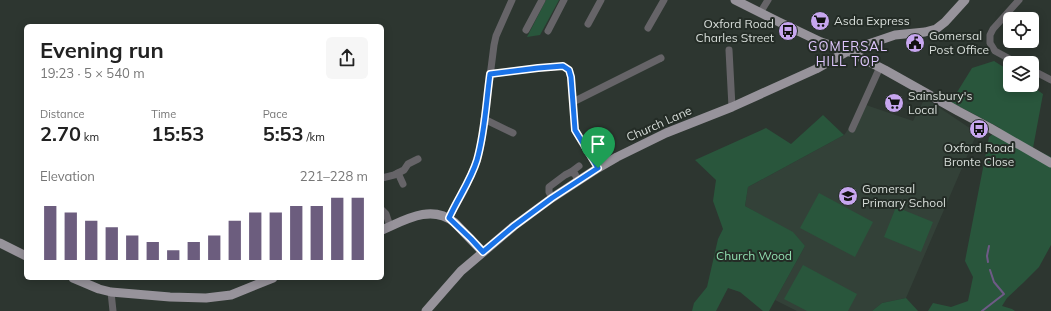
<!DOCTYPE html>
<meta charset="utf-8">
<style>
body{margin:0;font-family:Mulish,sans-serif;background:#f6f6f6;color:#222;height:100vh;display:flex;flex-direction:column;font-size:15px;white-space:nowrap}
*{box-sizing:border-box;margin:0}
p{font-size:13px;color:#767676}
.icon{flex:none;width:22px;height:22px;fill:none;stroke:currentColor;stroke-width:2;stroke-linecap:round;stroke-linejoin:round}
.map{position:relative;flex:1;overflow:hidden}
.drawer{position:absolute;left:24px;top:24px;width:360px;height:256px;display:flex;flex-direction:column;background:#fff;border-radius:6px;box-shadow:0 2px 10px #0003}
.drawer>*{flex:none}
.fabs{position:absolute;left:1003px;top:12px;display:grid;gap:8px}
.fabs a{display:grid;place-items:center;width:36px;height:36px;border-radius:6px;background:#fff;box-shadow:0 2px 10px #0003;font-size:20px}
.pin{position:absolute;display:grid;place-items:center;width:34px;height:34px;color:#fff;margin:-41px -17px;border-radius:50% 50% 50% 0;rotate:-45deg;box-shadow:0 0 4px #0007}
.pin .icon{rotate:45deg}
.round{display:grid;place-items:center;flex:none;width:42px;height:42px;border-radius:6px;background:#f6f6f6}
.headline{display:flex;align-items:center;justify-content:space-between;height:68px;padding:0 16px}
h1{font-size:22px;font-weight:700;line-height:30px}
.stats{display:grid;grid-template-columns:repeat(3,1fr);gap:6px;height:68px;padding:4px 16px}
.stats div{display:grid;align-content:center}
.stats b{font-size:20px;font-weight:700}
.stats small{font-size:11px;font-weight:400}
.stats p{font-size:11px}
.chart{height:112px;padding:8px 16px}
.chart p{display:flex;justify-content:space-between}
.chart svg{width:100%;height:72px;margin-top:4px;stroke:#6c5d7e;stroke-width:6}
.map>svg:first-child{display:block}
.built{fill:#334138}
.green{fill:#29563c}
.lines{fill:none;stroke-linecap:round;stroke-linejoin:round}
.stream{stroke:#6e5a86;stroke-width:2}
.minor{stroke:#666468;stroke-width:7}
.major{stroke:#97939b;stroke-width:9}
.route-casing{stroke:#fff;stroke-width:8}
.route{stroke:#1a73e8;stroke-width:5}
.labels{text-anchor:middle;stroke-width:4;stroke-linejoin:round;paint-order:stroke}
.poi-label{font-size:12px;fill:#d7ddd9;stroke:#242c26;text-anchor:start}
.street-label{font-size:12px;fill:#d7ddd9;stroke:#242c26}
.park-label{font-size:12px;fill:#91deb0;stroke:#242c26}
.neighbourhood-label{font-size:13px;letter-spacing:1px;fill:#dfc7fe;stroke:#242c26}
</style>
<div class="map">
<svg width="1051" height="311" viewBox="0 0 1051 311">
<rect width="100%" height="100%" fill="#2d3630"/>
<path class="built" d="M925,98L977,133L906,298L882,303L872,311H797L775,300L805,246L766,218L745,206L748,187L844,135L866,105L913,121Z"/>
<g class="green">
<path d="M546,0H559L540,35L527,37Z"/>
<path d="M994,61L1010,71V85H1030L1043,94L1033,148L1051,157V245L1039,267L1023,283L1007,298L1002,306L1012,309L1015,311H928L933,303L951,307L968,301L973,277L965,261L989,137L1000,128L951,102L972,68Z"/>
<path d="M823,115L844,135L748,187L745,206L793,232L805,246L769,311H763L740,292L728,288L716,311H692L694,303L707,287L718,239L723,229L713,201L716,180L695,160L766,128L791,144Z"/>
<path d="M819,193L873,222L855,257L800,228Z"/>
<path d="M896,207L933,222L921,252L884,237Z"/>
<path d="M803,265L857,294L848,311H807L784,299Z"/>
<path d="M906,298L918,311H872L882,303Z"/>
</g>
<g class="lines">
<g class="stream">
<path d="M988,262L987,256L989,246"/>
<path d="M982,311L1004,294L994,282L990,270"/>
</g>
<g class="minor">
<path d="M760,13L768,0"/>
<path d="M588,24L601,0"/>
<path d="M648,28L664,0"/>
<path d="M526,30L542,0"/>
<path d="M548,31L564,0"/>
<path d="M729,50L732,107"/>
<path d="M1017,63L995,51L990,43V35L993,29L1019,0"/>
<path d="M1032,70L1051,80"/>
<path d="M490,74L538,68L563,66L569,70L571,77L575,130L598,168"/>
<path d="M573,102L661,58"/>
<path d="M484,119L513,133"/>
<path d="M852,129L880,67"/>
<path d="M571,172L579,166"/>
<path d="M398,173L403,184"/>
<path d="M382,178L394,175L404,170L408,164L418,159"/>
<path d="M552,198L549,192V187L565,175L571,172L575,174L578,181"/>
<path d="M382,210L386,214L390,226"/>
<path d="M449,218L464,191L477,161L482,139L494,45L496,36L512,0"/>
<path d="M111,292L113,311"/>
</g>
<g class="major">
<path d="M735,0L779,22L821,42L848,51L885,70L958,111L990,128L1051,163"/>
<path d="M382,230C405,220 431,204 454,222L483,252"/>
<path d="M0,243L26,256"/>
<path d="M73,278L99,289L111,292L170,297L206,298L231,295L273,278"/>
<path d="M426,311L461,271L514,226L552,198L598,168L617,157L666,133L732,107L816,69L848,51L895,35L925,32L936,29L945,22L965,0"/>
</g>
</g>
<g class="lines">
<g class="route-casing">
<path id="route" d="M563,66L569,70L571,77L575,130L598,168L552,198L514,226L483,252L471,239L449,218C458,198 471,180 477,160C485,132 486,103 490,74L538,68Z"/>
</g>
<use href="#route" class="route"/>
</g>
<defs>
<g id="supermarket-disc" transform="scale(1)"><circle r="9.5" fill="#c7a6ef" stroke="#242c26"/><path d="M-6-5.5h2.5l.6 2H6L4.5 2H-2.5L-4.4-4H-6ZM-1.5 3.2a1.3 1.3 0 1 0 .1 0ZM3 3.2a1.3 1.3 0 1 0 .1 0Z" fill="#111"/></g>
<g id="bus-disc" transform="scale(1)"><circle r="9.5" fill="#c7a6ef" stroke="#242c26"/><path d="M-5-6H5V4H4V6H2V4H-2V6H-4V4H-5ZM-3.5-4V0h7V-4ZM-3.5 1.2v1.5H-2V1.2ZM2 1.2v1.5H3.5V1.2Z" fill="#111"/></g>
<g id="civic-disc" transform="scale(1)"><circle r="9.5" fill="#c7a6ef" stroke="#242c26"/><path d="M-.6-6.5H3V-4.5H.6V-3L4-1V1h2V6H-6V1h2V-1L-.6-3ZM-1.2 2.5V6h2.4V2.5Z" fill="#111"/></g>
<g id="school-disc" transform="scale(1)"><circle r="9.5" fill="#c7a6ef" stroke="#242c26"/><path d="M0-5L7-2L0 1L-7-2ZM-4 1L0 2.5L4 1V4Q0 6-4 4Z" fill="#111"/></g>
</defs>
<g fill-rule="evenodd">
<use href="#supermarket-disc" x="820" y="21"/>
<use href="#bus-disc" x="788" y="31"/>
<use href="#civic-disc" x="915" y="43"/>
<use href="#supermarket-disc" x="894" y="103"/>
<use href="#bus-disc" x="979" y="129"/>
<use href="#school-disc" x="848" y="196"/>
</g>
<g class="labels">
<g class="poi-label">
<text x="834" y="25">Asda Express</text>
<text x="774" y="28" text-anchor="end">Oxford Road<tspan x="774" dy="14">Charles Street</tspan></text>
<text x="929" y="40">Gomersal<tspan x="929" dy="14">Post Office</tspan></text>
<text x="908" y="100">Sainsbury's<tspan x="908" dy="14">Local</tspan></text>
<text x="979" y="152" text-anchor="middle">Oxford Road<tspan x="979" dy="14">Bronte Close</tspan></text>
<text x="862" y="193">Gomersal<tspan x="862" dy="14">Primary School</tspan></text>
</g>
<g class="street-label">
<text transform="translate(659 124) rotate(-24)" y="4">Church Lane</text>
</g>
<g class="park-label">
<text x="754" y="260">Church Wood</text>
</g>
<g class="neighbourhood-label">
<text x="848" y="51">GOMERSAL<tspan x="848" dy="15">HILL TOP</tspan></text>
</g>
</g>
</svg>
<div class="fabs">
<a><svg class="icon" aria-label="locate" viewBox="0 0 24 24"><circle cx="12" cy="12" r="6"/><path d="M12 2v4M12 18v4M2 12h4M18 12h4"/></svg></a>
<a><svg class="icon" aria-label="layers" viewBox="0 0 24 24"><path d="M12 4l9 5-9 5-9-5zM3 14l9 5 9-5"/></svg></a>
</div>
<div class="pin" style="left:598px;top:168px;background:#1e9e55"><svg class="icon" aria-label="arrive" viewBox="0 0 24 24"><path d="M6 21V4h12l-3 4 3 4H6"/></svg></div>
<section class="drawer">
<div class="headline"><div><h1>Evening run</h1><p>19:23 · 5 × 540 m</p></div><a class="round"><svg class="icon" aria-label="share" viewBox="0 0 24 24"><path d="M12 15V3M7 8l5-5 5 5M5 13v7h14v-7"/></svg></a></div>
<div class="stats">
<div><p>Distance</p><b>2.70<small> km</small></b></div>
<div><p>Time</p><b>15:53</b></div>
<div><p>Pace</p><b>5:53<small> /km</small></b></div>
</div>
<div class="chart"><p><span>Elevation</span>221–228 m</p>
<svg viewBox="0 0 160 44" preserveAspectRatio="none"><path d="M5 44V11M15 44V15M25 44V20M35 44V24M45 44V29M55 44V33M65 44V38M75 44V33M85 44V29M95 44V20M105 44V15M115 44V15M125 44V11M135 44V11M145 44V6M155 44V6"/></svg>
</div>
</section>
</div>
